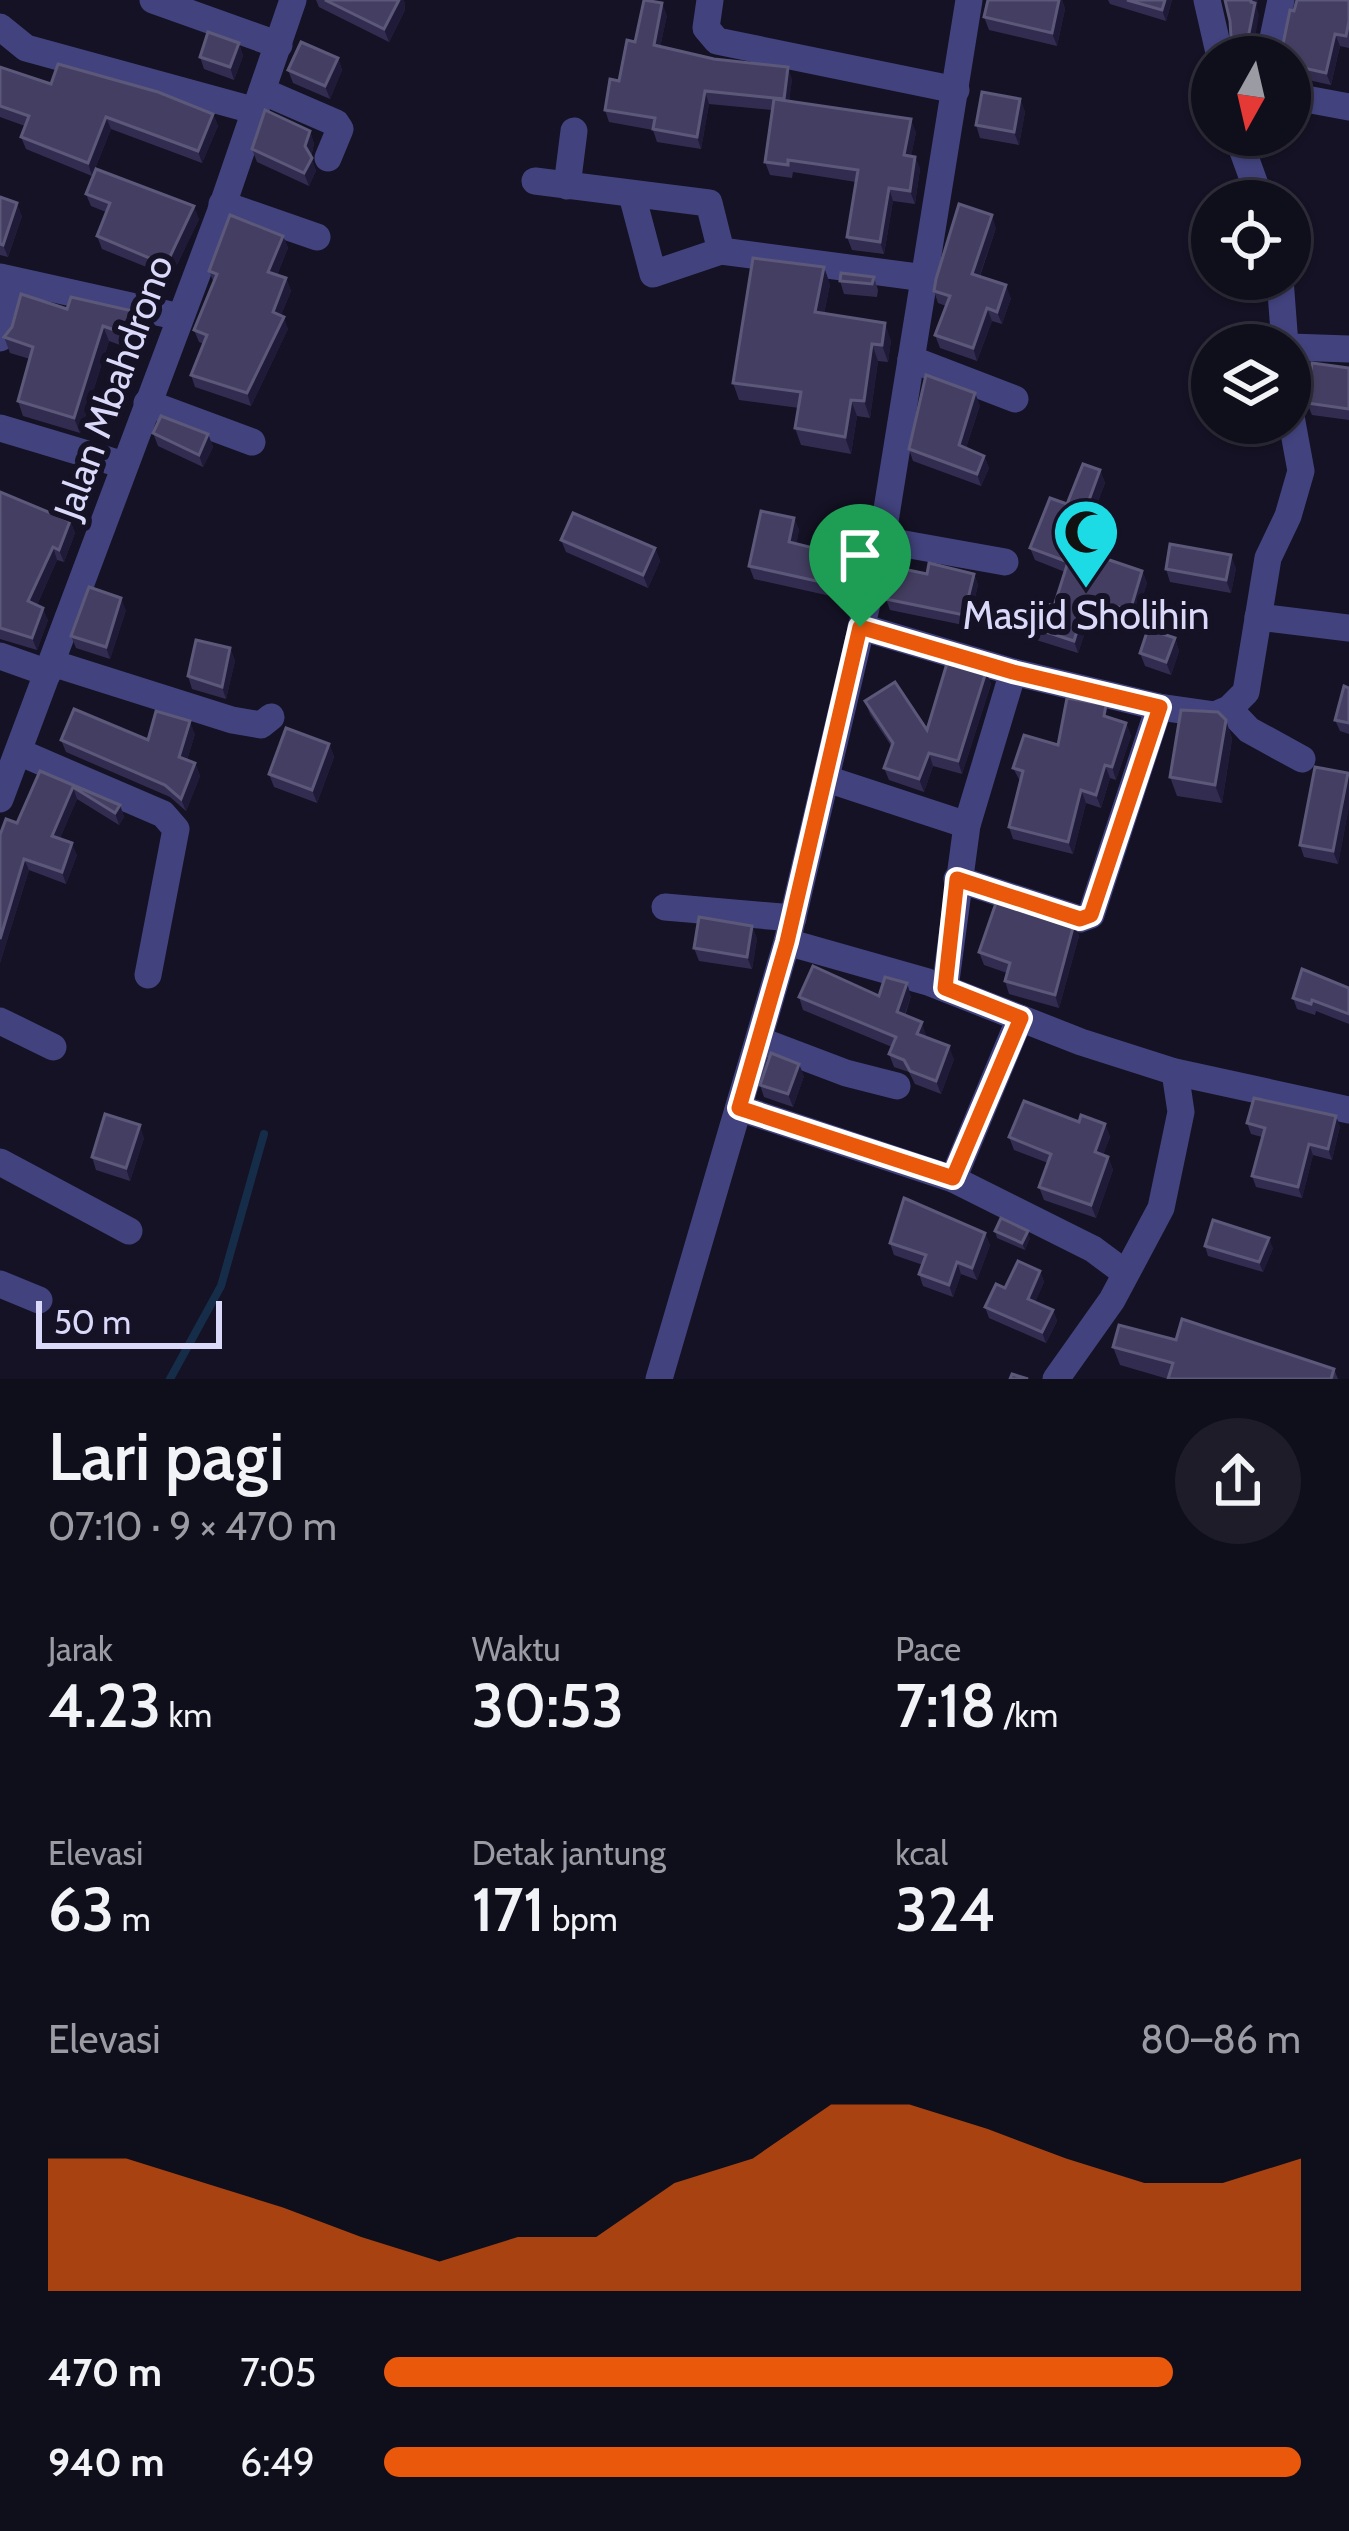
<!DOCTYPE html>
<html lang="id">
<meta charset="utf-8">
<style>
body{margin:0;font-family:Cabin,sans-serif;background:#1d1c28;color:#f1f3f6;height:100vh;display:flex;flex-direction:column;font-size:45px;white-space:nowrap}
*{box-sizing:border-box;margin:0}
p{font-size:39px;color:#9b9ca3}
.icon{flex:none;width:66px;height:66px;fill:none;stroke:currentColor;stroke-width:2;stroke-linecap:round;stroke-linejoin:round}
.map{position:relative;height:1379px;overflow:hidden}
.panel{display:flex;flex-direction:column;background:#0f0e1b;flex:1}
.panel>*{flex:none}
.needle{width:78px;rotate:188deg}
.controls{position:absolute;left:1191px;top:36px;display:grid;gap:24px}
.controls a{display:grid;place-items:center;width:120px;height:120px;border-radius:50%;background:#0f0e1b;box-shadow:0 3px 9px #0004,0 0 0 3px #2f2e3a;font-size:60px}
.scale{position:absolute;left:36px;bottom:30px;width:186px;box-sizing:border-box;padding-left:12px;border:6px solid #dbd9fa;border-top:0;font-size:33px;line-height:42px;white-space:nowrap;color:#dbd9fa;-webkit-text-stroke:9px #141224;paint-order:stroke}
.pin{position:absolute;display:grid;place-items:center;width:102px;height:102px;color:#fff;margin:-123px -51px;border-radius:50% 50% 50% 0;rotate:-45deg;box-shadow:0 0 12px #0007}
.pin .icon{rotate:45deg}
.round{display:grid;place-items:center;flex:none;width:126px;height:126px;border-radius:63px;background:#1d1c28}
.headline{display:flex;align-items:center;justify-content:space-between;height:204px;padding:0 48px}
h1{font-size:66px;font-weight:600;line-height:90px}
.stats{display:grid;grid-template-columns:repeat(3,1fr);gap:18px;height:204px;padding:12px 48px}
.stats div{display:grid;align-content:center}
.stats b{font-size:60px;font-weight:600}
.stats small{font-size:33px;font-weight:400}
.stats p{font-size:33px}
.chart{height:336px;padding:24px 48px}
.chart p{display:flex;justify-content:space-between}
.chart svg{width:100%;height:216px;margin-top:12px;fill:#ea580c;opacity:.7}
ul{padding:0 48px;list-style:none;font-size:39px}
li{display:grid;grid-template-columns:192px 144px 1fr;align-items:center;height:90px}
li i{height:30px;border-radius:15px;background:#ea580c}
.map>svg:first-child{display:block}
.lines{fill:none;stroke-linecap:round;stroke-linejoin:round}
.stream{stroke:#162d4a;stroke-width:8}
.minor{stroke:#42437e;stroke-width:27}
.wall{fill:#322d50}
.shaded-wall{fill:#1e1a37}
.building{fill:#443f62;stroke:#5c587a;stroke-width:3}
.route-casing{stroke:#fff;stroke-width:24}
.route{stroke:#ea580c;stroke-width:15}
.labels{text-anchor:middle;stroke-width:12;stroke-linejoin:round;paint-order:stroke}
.street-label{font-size:39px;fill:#dbd9fa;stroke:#141224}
.poi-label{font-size:39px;fill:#dbd9fa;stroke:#141224}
</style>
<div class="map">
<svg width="1349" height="1379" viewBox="0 0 1349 1379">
<rect width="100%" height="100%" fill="#141224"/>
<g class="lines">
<path class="stream" d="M170,1379L221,1286L264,1134"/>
<g class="minor">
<path d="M153,0L279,45"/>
<path d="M710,0L706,28L717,41L956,90"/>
<path d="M1207,0L1220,57"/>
<path d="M0,27L26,48L256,111"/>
<path d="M1269,57L1281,0"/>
<path d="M262,91L336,123L340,129L328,158"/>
<path d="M1290,96L1349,107"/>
<path d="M1237,135L1261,201"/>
<path d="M535,181L709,203L721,251"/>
<path d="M567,186L574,131"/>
<path d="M632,195L653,274L721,251L925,278"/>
<path d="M222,204L317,237"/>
<path d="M0,277L180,317"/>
<path d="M1280,279L1285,345"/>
<path d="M0,338L16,281"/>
<path d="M1290,347L1349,349"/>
<path d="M911,359L1015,399"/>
<path d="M147,403L252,442"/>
<path d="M0,428L124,465"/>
<path d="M882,540L1005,562"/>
<path d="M1258,617L1349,628"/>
<path d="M861,627L1013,672L1159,707L1215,715L1229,709L1246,692L1268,558L1288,516L1301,471L1290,411"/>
<path d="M0,656L48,673"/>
<path d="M52,663L232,720L261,725L271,717"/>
<path d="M1229,709L1249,730L1302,759"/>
<path d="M19,752L163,814L176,829L148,975"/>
<path d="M827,779L967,825"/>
<path d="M0,799L220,213L293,0"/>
<path d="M957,879L1080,919L1091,915L1159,707"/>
<path d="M665,907L793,918"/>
<path d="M787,942L928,982L1081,1042L1175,1072L1349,1110"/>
<path d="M945,988L967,825L1013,672"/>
<path d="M1020,1018L953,1179L1093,1249L1124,1272"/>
<path d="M0,1021L53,1047"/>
<path d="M759,1040L846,1073L897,1086"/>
<path d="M739,1108L953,1179"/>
<path d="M0,1162L129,1231"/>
<path d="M0,1284L39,1300"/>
<path d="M659,1379L787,942L882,540L969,0"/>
<path d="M1056,1379L1112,1300L1161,1208L1181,1112L1175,1072"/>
</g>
</g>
<g class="wall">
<path d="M316,0H404L405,10L389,42L319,7Z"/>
<path d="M988,0H1062L1065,9L1057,46L989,30L984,17Z"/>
<path d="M1108,0H1172L1166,21L1110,4Z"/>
<path d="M1349,0V48L1340,46L1331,85L1290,76V57L1282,49L1294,11Z"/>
<path d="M667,15L660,47L792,79L789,101L916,132L911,156L915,157L920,169L915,204L893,201L884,254L852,250L847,237L856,182L793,172L792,178L770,175L765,162L772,110L709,104L701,149L657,142L653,130L609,122L605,110L619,81L635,42Z"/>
<path d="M239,43L243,56L234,80L204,69L200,57Z"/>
<path d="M338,58L342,70L330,99L293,83L288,70Z"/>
<path d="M0,67L51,84L213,114L218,126L202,163L111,129L92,176L26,149L21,137L25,126L0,117Z"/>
<path d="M1020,99L1025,112L1019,145L980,138L976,125Z"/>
<path d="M310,131L314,144L311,157L316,171L309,186L257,162L252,149Z"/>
<path d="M86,194L199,219L171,277L102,249L97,236L106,212L91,206Z"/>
<path d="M0,197L22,216L8,257L0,255Z"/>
<path d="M996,228L980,276L1011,298L1002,324L992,321L977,361L940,348L935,335L946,306L938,303L934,291Z"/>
<path d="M283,236L288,248L277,275L286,278L291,291L281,315L288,329L251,406L195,387L191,375L204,344L199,342L194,330L214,283L209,271Z"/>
<path d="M874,277L878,290L877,297L844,294L840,281Z"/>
<path d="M830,284L824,314L891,340L888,362L878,361L870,418L857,416L851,454L801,445L795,428L799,408L739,400L733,383Z"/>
<path d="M67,309L137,312L142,327L134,350L109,341L80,433L23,416L18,401L30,359L10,353L4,337Z"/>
<path d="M1349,368V420L1312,415L1307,403Z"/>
<path d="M980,405L966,448L984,456L989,468L981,486L913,461L909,449Z"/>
<path d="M153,433L208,434L213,447L203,467L158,446Z"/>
<path d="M1100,470L1105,483L1092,517L1095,525L1085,552L1142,571L1147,583L1134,623L1099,611L1095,622L1089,620L1078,653L1030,638L1025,625L1054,606L1065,572L1035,560L1030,548L1067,504Z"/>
<path d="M0,492L70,521L75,533L64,562L57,560L37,605L48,620L37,650L0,639Z"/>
<path d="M794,518L799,530L796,544L851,569L844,599L754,579L749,566Z"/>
<path d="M561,540L655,548L660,561L648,588L566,552Z"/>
<path d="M1236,568L1231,593L1170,582L1166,569Z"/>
<path d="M927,574H974L978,585L968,626L890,610L886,599Z"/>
<path d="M126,610L110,659L76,648L71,636Z"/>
<path d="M1175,638L1179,651L1171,675L1145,666L1140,653Z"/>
<path d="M230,648L235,661L226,699L192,689L188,676Z"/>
<path d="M986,672L991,684L962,774L933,766L924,792L889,780L884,768L892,747L870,714L865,701L927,730Z"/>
<path d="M1349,688V734L1340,731L1335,720Z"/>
<path d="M1110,718L1126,723L1131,736L1116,780L1110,778L1101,808L1086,803L1073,854L1013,839L1009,827L1020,781L1013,768Z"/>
<path d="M1226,720L1232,739L1222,803L1177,796L1170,777Z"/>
<path d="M195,734L187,760L195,763L200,776L186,811L170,797L66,752L61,740H148Z"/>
<path d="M329,744L334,757L317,803L274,787L269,774Z"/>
<path d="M40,771L120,805L124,817L119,825L77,799L60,838L77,855L66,884L29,870L0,963V835L17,823Z"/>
<path d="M1348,773L1349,806L1338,864L1304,857L1300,845Z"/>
<path d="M1074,924L1079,936L1059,1008L1009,994L1005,981L1007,973L984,965L979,952Z"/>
<path d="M752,926L757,939L752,969L699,961L694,948Z"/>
<path d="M1349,988V1024L1316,1011L1315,1015L1297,1009L1293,998Z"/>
<path d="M911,996L905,1016L926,1035V1037L954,1059L941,1094L915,1084L909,1072L894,1067L889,1054L892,1047L803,1010L799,997Z"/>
<path d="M804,1076L793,1107L764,1097L760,1085Z"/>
<path d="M1079,1122L1105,1124L1110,1137L1103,1155L1108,1157L1113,1170L1096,1218L1044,1200L1039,1187L1048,1163L1014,1150L1009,1137Z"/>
<path d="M1247,1123L1340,1126L1332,1160L1313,1155L1302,1198L1256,1187L1252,1176L1262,1137L1251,1134Z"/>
<path d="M144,1138L130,1181L96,1170L92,1157Z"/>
<path d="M995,1231L1030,1238L1025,1250L997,1238Z"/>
<path d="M985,1233L990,1245L977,1280L961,1274L953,1297L923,1286L919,1274L923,1265L894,1255L890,1243Z"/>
<path d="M1205,1246L1273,1248L1263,1272L1208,1256Z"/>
<path d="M1040,1271L1044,1282L1035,1302L1053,1310L1057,1321L1046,1343L989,1318L985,1307L1005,1288Z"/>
<path d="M1176,1340L1334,1369L1338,1379H1168L1120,1365L1113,1347Z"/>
</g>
<g class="shaded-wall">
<path d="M399,0H404L405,10L389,42L384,29Z"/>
<path d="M1059,0H1062L1065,9L1057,46L1052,33Z"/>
<path d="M1165,0H1172L1166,21L1162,10Z"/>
<path d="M1251,0H1258L1257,8L1259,15L1252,57L1247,43Z"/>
<path d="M662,3L667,15L658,58L654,45Z"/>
<path d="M1335,34L1340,46L1331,85L1326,73Z"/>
<path d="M239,43L243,56L234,80L230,67Z"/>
<path d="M338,58L342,70L330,99L325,86Z"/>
<path d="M788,67L792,79L788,112L784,99Z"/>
<path d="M705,91L709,104L701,149L697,137Z"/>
<path d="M1020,99L1025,112L1019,145L1014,132Z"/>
<path d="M213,114L218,126L202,163L198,151Z"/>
<path d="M106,117L111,129L92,176L88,163Z"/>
<path d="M911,119L916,132L909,168L904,155Z"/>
<path d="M310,131L314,144L310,159L305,146Z"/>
<path d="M915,157L920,169L915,204L910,191Z"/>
<path d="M312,158L316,171L309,186L304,173Z"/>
<path d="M889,188L893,201L884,254L880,242Z"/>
<path d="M17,203L22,216L8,257L3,245Z"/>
<path d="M194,206L199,219L171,277L166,265Z"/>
<path d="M992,215L996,228L976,286L972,274Z"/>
<path d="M283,236L288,248L273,284L268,272Z"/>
<path d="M824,267L830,284L821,329L815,312Z"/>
<path d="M286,278L291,291L278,324L273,312Z"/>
<path d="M1006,285L1011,298L1002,324L997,312Z"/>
<path d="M987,308L992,321L977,361L973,348Z"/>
<path d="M137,312L142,327L134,350L129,335Z"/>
<path d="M284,317L288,329L251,406L247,393Z"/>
<path d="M885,323L891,340L888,362L882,345Z"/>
<path d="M103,326L109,341L80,433L74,418Z"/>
<path d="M872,344L878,361L870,418L864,401Z"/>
<path d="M975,393L980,405L963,457L959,445Z"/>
<path d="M851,400L857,416L851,454L845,437Z"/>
<path d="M208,434L213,447L203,467L199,455Z"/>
<path d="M984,456L989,468L981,486L977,474Z"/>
<path d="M1100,470L1105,483L1092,517L1095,525L1081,562L1077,549L1085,511Z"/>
<path d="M794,518L799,530L794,555L789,542Z"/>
<path d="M70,521L75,533L64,562L59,550Z"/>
<path d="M53,547L57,560L33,614L28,601Z"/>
<path d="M655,548L660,561L648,588L643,575Z"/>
<path d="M1231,555L1236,568L1231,593L1226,580Z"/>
<path d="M846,556L851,569L844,599L839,586Z"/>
<path d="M1142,571L1147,583L1134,623L1130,611Z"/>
<path d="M974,574L978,585L968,626L964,615Z"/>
<path d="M121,598L126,610L110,659L106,647Z"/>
<path d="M1094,599L1099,611L1095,622L1091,610Z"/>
<path d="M43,608L48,620L37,650L32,638Z"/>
<path d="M1084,608L1089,620L1078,653L1074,641Z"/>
<path d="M1175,638L1179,651L1171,675L1166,662Z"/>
<path d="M230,648L235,661L226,699L222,687Z"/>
<path d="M986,672L991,684L962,774L958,761Z"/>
<path d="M1226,720L1232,739L1222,803L1215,785Z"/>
<path d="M190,721L195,734L184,770L179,757Z"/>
<path d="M1126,723L1131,736L1116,780L1112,767Z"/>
<path d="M329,744L334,757L317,803L312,790Z"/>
<path d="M929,753L933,766L924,792L919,779Z"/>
<path d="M195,763L200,776L186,811L181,799Z"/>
<path d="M1105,765L1110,778L1101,808L1096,795Z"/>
<path d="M1348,773L1349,806L1338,864L1333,851Z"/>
<path d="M73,787L77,799L56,847L52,836Z"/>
<path d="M1081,790L1086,803L1073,854L1068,842Z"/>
<path d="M120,805L124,817L119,825L115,813Z"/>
<path d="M72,843L77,855L66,884L62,872Z"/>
<path d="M24,859L29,870L0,963V939Z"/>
<path d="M1074,924L1079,936L1059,1008L1055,995Z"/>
<path d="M752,926L757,939L752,969L747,957Z"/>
<path d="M907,983L911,996L901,1025L897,1012Z"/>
<path d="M922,1022L926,1035L922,1047L917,1034Z"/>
<path d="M949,1046L954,1059L941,1094L936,1081Z"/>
<path d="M799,1064L804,1076L793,1107L788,1094Z"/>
<path d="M1336,1116L1340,1126L1332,1160L1328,1149Z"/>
<path d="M1105,1124L1110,1137L1100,1164L1095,1152Z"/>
<path d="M140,1125L144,1138L130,1181L126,1168Z"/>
<path d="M1309,1144L1313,1155L1302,1198L1298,1187Z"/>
<path d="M1108,1157L1113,1170L1096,1218L1091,1205Z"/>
<path d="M1028,1231L1030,1238L1025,1250L1022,1243Z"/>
<path d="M985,1233L990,1245L977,1280L972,1268Z"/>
<path d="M1269,1238L1273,1248L1263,1272L1259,1262Z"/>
<path d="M957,1262L961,1274L953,1297L949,1285Z"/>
<path d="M1040,1271L1044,1282L1032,1310L1028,1299Z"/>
<path d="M1053,1310L1057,1321L1046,1343L1042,1332Z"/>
</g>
<g class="building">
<path d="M325,0H399L384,29Z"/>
<path d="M644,0L662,3L654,45L714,59L788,67L784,99L705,91L697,137L653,129L655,118L605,110L610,79L619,81L627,40L635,42Z"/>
<path d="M988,0H1059L1052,33L984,17Z"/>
<path d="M1127,0H1165L1162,10Z"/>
<path d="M1225,0H1251V2L1255,3L1247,43L1251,56L1232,52L1230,21Z"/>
<path d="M1297,0H1349V21L1346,36L1335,34L1326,73L1290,65V57H1275L1282,49L1290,10L1294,11Z"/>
<path d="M208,32L239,43L230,67L200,57Z"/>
<path d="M301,42L338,58L325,86L288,70Z"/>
<path d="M58,64L158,92L213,114L198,151L106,117L88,163L21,137L29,116L0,106V67L51,84Z"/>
<path d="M982,92L1020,99L1014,132L976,125Z"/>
<path d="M774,99L911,119L904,155L915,157L910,191L889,188L880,242L847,237L858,170L788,160V165L765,162Z"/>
<path d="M265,110L310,131L305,146L312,158L304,173L252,149Z"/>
<path d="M96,169L194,206L166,265L97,236L110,203L86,194Z"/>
<path d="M0,197L17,203L3,245L0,244Z"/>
<path d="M959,204L992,215L972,274L1006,285L997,312L987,308L973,348L935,335L950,296L934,291L936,279Z"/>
<path d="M230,215L283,236L268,272L286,278L273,312L284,317L247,393L191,375L207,335L194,330L217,274L209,271Z"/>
<path d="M753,258L824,267L815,312L885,323L882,345L872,344L864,401L851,400L845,437L795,428L801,392L733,383Z"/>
<path d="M841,273L874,277L872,284L840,281Z"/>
<path d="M21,294L67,309L71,297L137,312L129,335L103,326L74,418L18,401L33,347L4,337L12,327Z"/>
<path d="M1312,363L1349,368V409L1307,403Z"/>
<path d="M926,375L975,393L959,445L984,456L977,474L909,449Z"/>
<path d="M161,416L208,434L199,455L153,433Z"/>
<path d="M1083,464L1100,470L1085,511L1091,513L1077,549L1142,571L1130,611L1094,599L1091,610L1084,608L1074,641L1025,625L1034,600L1054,606L1068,562L1030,548L1050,498L1067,504Z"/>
<path d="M0,492L70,521L59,550L53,547L28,601L43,608L32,638L0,628Z"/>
<path d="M761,511L794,518L789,542L846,556L839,586L749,566Z"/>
<path d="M573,513L655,548L643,575L561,540Z"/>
<path d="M1170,544L1231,555L1226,580L1166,569Z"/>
<path d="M929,563L974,574L964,615L886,599L894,567L927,574Z"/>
<path d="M89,587L121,598L106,647L71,636Z"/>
<path d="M1148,629L1175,638L1166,662L1140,653Z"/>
<path d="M196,640L230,648L222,687L188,676Z"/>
<path d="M948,660L986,672L958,761L929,753L919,779L884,768L893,743L865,701L895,682L927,730Z"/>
<path d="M1344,686L1349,688V723L1335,720Z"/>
<path d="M1067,698L1106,705L1104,716L1126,723L1112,767L1105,765L1096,795L1081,790L1068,842L1009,827L1023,771L1013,768L1024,735L1058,745Z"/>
<path d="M74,709L148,740L156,711L190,721L179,757L195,763L181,799L165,785L61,740Z"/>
<path d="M1181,710L1218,712L1226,720L1215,785L1170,777Z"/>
<path d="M286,728L329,744L312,790L269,774Z"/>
<path d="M1315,767L1348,773L1333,851L1300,845Z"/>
<path d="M40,771L120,805L115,813L73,787L52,836L72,843L62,872L24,859L0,939V835L6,819L17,823Z"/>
<path d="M997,900L1074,924L1055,995L1005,981L1010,963L979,952Z"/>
<path d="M699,917L752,926L747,957L694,948Z"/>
<path d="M813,966L879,996L885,977L907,983L897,1012L922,1022L917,1034L949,1046L936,1081L910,1071L904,1060L889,1054L896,1037L799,997Z"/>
<path d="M1302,969L1349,988V1014L1312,1000L1311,1004L1293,998Z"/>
<path d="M771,1053L799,1064L788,1094L760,1085Z"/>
<path d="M1254,1098L1336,1116L1328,1149L1309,1144L1298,1187L1252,1176L1265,1128L1247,1123Z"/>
<path d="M1024,1101L1079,1122L1081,1115L1105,1124L1095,1152L1108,1157L1091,1205L1039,1187L1051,1154L1009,1137Z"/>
<path d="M105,1114L140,1125L126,1168L92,1157Z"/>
<path d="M904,1198L985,1233L972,1268L957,1262L949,1285L919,1274L926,1255L890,1243Z"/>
<path d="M1001,1218L1028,1231L1022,1243L995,1231Z"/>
<path d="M1213,1220L1269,1238L1259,1262L1205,1246Z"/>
<path d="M1018,1261L1040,1271L1028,1299L1053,1310L1042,1332L985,1307L996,1284L1005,1288Z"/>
<path d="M1182,1319L1334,1369L1331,1379H1168L1173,1363L1113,1347L1119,1325L1176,1340Z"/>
<path d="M1012,1374L1028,1379H1010Z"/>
</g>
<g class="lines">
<g class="route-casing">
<path id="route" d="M860,627L1013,672L1160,707L1091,915L1080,919L957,879L945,988L1021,1018L953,1178L739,1108L787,942Z"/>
</g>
<use href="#route" class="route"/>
</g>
<defs>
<g id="mosque-pin" transform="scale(3.45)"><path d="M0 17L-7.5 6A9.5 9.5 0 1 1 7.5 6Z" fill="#1cdbe4" stroke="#141224"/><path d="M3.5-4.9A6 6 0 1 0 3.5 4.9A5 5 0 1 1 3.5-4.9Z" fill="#111"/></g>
</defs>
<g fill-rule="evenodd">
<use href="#mosque-pin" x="1086" y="532"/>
</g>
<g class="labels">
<g class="street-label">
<text transform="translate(113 387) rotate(-70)" y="14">Jalan Mbahdrono</text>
</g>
<g class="poi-label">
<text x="1086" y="629">Masjid Sholihin</text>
</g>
</g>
</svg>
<div class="controls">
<a><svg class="needle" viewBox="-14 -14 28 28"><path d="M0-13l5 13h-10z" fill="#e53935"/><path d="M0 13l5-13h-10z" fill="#9b9ca3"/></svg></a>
<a><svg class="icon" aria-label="locate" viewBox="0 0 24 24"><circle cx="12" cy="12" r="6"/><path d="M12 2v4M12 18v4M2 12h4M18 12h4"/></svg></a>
<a><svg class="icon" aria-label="layers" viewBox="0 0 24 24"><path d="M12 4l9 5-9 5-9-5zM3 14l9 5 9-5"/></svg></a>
</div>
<div class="scale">50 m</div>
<div class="pin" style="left:860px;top:627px;background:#1e9e55"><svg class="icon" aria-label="arrive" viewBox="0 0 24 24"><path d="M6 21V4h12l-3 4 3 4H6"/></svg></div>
</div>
<section class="panel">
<div class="headline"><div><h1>Lari pagi</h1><p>07:10 · 9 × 470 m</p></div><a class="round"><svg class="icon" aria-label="share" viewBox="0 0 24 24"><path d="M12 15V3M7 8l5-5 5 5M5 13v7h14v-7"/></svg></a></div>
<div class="stats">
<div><p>Jarak</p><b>4.23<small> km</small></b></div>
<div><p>Waktu</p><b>30:53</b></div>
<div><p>Pace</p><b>7:18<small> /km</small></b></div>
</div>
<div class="stats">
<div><p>Elevasi</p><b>63<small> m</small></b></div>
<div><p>Detak jantung</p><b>171<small> bpm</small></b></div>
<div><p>kcal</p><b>324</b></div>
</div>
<div class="chart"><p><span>Elevasi</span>80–86 m</p>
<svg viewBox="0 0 160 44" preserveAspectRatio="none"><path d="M0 44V17L10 17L20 22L30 27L40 33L50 38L60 33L70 33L80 22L90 17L100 6L110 6L120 11L130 17L140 22L150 22L160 17V44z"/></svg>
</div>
<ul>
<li><b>470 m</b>7:05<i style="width:86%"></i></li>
<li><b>940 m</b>6:49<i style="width:100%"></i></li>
</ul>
</section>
